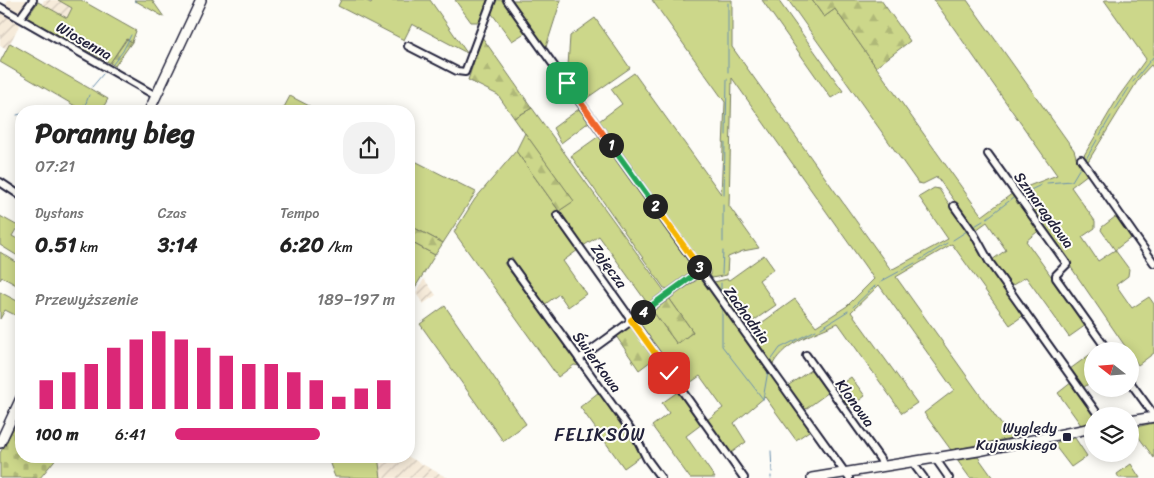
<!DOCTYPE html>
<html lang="pl">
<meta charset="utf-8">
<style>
body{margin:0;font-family:Sriracha,sans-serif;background:#f2f2f2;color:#222;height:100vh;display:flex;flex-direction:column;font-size:19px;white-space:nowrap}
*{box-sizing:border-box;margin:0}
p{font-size:16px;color:#767676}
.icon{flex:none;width:28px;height:28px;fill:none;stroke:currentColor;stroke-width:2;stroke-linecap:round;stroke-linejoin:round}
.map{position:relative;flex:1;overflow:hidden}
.sheet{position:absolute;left:15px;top:105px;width:400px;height:358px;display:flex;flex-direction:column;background:#fff;border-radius:20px;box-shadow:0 2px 12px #0003}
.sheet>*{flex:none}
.needle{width:32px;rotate:287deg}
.tools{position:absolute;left:1084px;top:342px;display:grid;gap:10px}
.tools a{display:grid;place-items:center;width:55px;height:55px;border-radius:50%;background:#fff;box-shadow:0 2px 12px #0003;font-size:25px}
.pin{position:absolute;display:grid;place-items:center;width:42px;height:42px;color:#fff;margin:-21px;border-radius:10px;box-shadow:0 2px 8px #0006}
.km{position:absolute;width:25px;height:25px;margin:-12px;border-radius:50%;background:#222;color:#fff;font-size:14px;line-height:25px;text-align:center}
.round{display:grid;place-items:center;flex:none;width:52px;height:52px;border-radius:20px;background:#f2f2f2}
.head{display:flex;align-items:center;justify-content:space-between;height:85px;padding:0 20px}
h1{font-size:28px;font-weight:700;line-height:38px}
.stats{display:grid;grid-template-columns:repeat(3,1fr);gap:8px;height:85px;padding:5px 20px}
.stats div{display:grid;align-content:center}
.stats b{font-size:21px;font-weight:700}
.stats small{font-size:14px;font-weight:400}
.stats p{font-size:14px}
.chart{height:140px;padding:10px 20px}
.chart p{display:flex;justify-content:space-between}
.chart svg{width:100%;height:90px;margin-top:5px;stroke:#db2777;stroke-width:6}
ul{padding:0 20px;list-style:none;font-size:16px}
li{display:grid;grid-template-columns:80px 60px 1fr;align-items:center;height:38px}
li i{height:12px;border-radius:6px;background:#db2777}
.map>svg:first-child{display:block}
.built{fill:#f6ebda}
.industrial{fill:url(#industrial-furrows)}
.grass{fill:#ccd78a;stroke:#777c62}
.forest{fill:url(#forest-firs);stroke:#777c62}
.cemetery{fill:url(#cemetery-stones);stroke:#777c62}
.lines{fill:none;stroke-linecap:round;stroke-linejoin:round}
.stream{stroke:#6b90af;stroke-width:1}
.street-casing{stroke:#22223b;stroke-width:10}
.secondary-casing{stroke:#22223b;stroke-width:12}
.street{stroke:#fdfcf7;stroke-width:6}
.secondary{stroke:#fdfcf7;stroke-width:9}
.split-1-casing{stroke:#fff;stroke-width:10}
.split-2-casing{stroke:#fff;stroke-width:10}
.split-3-casing{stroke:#fff;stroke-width:10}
.split-4-casing{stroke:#fff;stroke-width:10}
.split-5-casing{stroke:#fff;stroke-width:10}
.split-1{stroke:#f0652b;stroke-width:6}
.split-2{stroke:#22a559;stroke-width:6}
.split-3{stroke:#f5b400;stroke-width:6}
.split-4{stroke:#22a559;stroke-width:6}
.split-5{stroke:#f5b400;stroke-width:6}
.poi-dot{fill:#22223b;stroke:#fdfcf7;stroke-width:2}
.labels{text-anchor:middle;stroke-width:4;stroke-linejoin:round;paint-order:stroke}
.street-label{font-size:15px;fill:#22223b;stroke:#fdfcf7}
.poi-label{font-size:15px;fill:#22223b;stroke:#fdfcf7;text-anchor:end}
.quarter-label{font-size:18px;letter-spacing:1px;fill:#22223b;stroke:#fdfcf7}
</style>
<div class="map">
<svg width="1154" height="478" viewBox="0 0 1154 478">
<defs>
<pattern id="industrial-furrows" width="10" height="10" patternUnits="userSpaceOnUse" patternTransform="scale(1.25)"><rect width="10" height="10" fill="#f6ebda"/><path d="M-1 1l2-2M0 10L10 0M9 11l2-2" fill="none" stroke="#d3c9bc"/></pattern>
<pattern id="forest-firs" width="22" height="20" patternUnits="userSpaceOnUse" patternTransform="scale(1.25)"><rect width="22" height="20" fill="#ccd78a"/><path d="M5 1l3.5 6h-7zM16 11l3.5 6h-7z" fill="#afb878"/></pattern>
<pattern id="cemetery-stones" width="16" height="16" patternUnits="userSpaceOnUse" patternTransform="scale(1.25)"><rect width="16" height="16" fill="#ccd78a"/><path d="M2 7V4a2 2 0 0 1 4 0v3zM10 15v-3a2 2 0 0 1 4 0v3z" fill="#afb878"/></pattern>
</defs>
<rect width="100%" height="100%" fill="#fdfcf7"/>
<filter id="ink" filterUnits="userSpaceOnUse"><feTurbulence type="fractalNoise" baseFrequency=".02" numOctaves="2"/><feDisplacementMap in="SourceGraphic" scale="10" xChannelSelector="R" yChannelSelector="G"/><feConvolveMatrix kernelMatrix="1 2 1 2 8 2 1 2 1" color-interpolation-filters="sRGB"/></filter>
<g filter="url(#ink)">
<path class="built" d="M8,0H28L19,13L5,5Z"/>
<g class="industrial">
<path d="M44,0H58L72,8L67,18L42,4Z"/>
<path d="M0,12L20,24L7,49L0,45Z"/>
<path d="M424,279L436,295L423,304L416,293Z"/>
<path d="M378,456H407L448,478H381Z"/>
</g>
<g class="grass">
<path d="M58,0H81L136,31L132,42L126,39L110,63L27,18L38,2L67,18L72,8Z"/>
<path d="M134,0H152L164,17Z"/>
<path d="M341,0H365L371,3L372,0H430L467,53L412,24L404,40L338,6Z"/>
<path d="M455,0H490L482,22H471Z"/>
<path d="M494,0H506L528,31L512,41L490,11Z"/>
<path d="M509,0H561L545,50Z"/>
<path d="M652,0H732V47L891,270L948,239L919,197L934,188L939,189L1024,315L1010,325L952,244L896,277L1011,438L951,450L924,413L954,390L879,285L851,312L917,403L902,413L838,323C814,334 786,341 773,364L752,334L753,329L795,299L816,326L847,306L874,279L732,78L729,206L759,248L743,251L728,257L727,275L712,278L710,275V270L705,262H700L599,121L622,104L611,89L634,73L721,194L725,102Z"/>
<path d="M762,0H778L843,91L831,98Z"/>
<path d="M788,0H812L824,17L835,9L982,216L1013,193L1041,233L1037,232L1026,241L1086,325L1069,337L1026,277L1011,286L992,260L1006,250L987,222L976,230L937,177L923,184L918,183Z"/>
<path d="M934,0H967L1074,150L1077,160L1088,174L1071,187L1095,221V228L1082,237L1098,261L1115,250L1101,230L1102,227L1115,217L1119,218L1132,237L1115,250L1129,269L1128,276L1116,285L1132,308L1149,297L1154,304V353L1138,365L1018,190L1057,175Z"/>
<path d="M1104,0H1154V69L1151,65L1140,77L1087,163L1083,157L1119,96L1146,59Z"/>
<path d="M595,18L630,68L587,98L582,97L572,83L567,81L570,36Z"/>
<path d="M10,43L108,99L101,111L82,110L0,62Z"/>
<path d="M290,96L319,111H282Z"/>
<path d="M532,108L665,292L648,304L599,236L583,246L559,211L554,214L578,250L563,261L586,294L568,307L559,294L544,305L516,267L512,257L504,263L580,366L574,365L558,377L454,232L475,199L516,151L559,211L573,201L514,118Z"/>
<path d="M579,109L589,122L561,143L553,128Z"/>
<path d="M599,136L693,268L692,272L669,289L664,288L571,156Z"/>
<path d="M409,158L476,192L443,243L409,225Z"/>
<path d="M0,216L18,226L12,236L21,241V258L0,245Z"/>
<path d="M409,241L435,255L411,294L409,293Z"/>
<path d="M0,252L21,265L20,287L2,277L0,280Z"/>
<path d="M764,255L774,269L759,280L776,305L749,324L744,323L714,282L727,279L729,280Z"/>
<path d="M703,276L812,429L796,440L765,397L734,423L746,442L731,453L707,420L723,408L700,376L684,387L639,325V319L652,310L677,344L693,332L669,298Z"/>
<path d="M0,292L21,303V318L5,310L0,319Z"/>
<path d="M445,306L526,424L503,441L420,324Z"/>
<path d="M1092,353V381L1083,388L1070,369Z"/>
<path d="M812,369L829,392L803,411L786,387Z"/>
<path d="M851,377L865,396L848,409L834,389Z"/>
<path d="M1072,382L1096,416H1092V423L1081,425L1058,393Z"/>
<path d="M679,391L702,424L686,436L715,478H690L652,426L669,413L662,403Z"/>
<path d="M599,392L633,440L641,456L624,468L580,407Z"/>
<path d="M1154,423V458L1132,428Z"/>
<path d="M1075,438L1087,456L1071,467L1055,446L1057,442Z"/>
<path d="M335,456H378L381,478L335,477L330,464Z"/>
<path d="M978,457L993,478H970L957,460Z"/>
<path d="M1131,464L1140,478H1119L1117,474Z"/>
</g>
<g class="forest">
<path d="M812,0H881L910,41L876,67L835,9L824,17Z"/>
<path d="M482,37L532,108L514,118L498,95L468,80Z"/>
<path d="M127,39L132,42L115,66L110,63Z"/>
<path d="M525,133L574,201L559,211L516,151Z"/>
<path d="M409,225L443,243L435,255L409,241Z"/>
<path d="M669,298L693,332L677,344L652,310Z"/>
<path d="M629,327L634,328L655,358L639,370L616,336Z"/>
</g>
<path class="cemetery" d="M21,415V456H58L40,478H0V453Z"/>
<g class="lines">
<g class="stream">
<path d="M135,0L136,2"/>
<path d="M113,64L123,51L131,35"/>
<path d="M728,72V3"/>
<path d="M1133,82L1154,56"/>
<path d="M92,87L103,74"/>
<path d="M1115,110L1129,88"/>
<path d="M78,111L86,103L89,95"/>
<path d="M17,115L21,114"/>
<path d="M726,135L727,79"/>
<path d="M1100,135L1111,116"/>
<path d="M1086,159L1097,140"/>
<path d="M1047,183L1072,181L1081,166"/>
<path d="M724,195L725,143"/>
<path d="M1020,195L1041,185"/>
<path d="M987,218L1013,198"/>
<path d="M973,227L983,221"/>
<path d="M953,240L967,231"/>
<path d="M723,242V205"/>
<path d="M920,260L947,243"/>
<path d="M722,274L723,251"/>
<path d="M880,282L915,263"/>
<path d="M721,283V294"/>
<path d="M722,306V346L763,399"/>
<path d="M853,307L875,286"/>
<path d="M821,328L848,311"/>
<path d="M770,362L780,348L816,330"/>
<path d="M763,399L768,371"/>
<path d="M771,451L772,472"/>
<path d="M771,478V476"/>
</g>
<g class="street-casing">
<g id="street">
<path d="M507,0L849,478"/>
<path d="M0,7L156,96"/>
<path d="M20,18L33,0"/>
<path d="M408,46L457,71L465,72L492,0"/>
<path d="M988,154L1067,264L1056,275V278L1108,351"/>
<path d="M1081,159L1154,263"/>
<path d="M0,182L21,196"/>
<path d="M954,206L974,234L990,263L1099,416"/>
<path d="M557,215L744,478"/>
<path d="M510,263L637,439L647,459L661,478"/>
<path d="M806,355L880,459L883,467"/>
<path d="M579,359L701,270"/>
<path d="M1130,382L1154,415"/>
<path d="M935,458L949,478"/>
<path d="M912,462L924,478"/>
</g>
</g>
<g class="secondary-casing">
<g id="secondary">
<path d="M149,111L201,0"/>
<path d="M1130,421L1154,417"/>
<path d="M0,443L21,398"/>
<path d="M812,478L978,451L1092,428"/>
</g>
</g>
<use href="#street" class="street"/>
<use href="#secondary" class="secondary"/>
</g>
</g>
<g class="lines" filter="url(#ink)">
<g class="split-1-casing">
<path id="split-1" d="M567,83L611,145"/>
</g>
<g class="split-2-casing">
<path id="split-2" d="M611,145L655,206"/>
</g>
<g class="split-3-casing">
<path id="split-3" d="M655,206L699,267"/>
</g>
<g class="split-4-casing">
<path id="split-4" d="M643,312L701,270L699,267"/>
</g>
<g class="split-5-casing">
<path id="split-5" d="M643,312L631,320L669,373"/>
</g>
<use href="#split-1" class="split-1"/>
<use href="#split-2" class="split-2"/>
<use href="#split-3" class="split-3"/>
<use href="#split-4" class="split-4"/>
<use href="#split-5" class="split-5"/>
</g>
<rect class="poi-dot" x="1062" y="432" width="10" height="10" rx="2.5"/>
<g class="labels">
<g class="street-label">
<text transform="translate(84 41) rotate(30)" y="5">Wiosenna</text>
<text transform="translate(1044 210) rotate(54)" y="5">Szmaragdowa</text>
<text transform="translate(609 266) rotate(55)" y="5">Zajęcza</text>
<text transform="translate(747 315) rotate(54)" y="5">Zachodnia</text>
<text transform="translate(597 362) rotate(54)" y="5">Świerkowa</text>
<text transform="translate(855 403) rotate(54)" y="5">Klonowa</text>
</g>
<g class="poi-label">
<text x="1057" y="433">Wyględy<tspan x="1057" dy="17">Kujawskiego</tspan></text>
</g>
<g class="quarter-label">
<text x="600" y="441">FELIKSÓW</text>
</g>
</g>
</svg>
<div class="tools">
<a><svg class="needle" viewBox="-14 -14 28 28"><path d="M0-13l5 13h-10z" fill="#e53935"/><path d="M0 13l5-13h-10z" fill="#767676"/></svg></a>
<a><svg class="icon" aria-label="layers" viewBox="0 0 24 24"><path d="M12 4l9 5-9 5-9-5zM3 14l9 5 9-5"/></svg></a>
</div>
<div class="pin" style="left:567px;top:83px;background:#1e9e55"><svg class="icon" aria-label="arrive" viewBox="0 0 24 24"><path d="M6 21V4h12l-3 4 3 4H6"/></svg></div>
<div class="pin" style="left:669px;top:373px;background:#d93025"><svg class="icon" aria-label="check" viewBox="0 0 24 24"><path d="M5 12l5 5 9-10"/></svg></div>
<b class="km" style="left:611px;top:145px">1</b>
<b class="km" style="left:655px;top:206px">2</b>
<b class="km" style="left:699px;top:267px">3</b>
<b class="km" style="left:643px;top:312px">4</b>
<section class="sheet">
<div class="head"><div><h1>Poranny bieg</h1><p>07:21</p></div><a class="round"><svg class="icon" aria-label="share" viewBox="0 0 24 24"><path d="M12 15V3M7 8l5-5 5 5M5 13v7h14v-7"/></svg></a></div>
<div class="stats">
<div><p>Dystans</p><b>0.51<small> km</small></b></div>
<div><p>Czas</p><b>3:14</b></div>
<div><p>Tempo</p><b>6:20<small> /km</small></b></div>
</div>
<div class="chart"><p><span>Przewyższenie</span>189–197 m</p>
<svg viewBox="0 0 160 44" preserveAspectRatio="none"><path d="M5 44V30M15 44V26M25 44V22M35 44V14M45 44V10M55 44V6M65 44V10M75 44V14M85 44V18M95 44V22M105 44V22M115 44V26M125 44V30M135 44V38M145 44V34M155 44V30"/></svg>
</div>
<ul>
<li><b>100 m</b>6:41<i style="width:66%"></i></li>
</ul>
</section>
</div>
